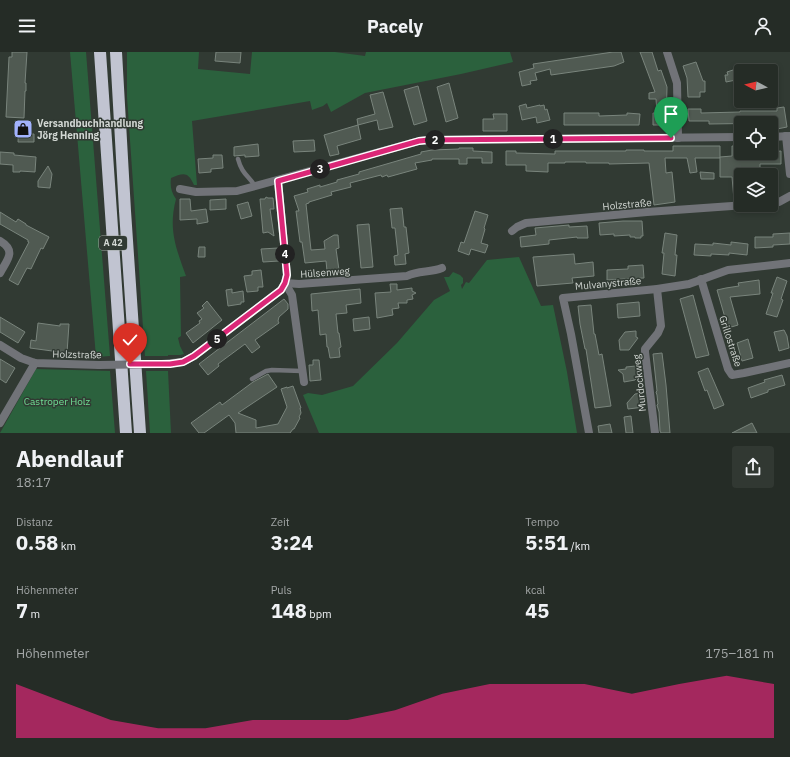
<!DOCTYPE html>
<html lang="de">
<meta charset="utf-8">
<style>
body{margin:0;font-family:"IBM Plex Sans",sans-serif;background:#313832;color:#f1f3f6;height:100vh;display:flex;flex-direction:column;font-size:15px;white-space:nowrap}
*{box-sizing:border-box;margin:0}
p{font-size:13px;color:#a3a7a7}
.icon{flex:none;width:22px;height:22px;fill:none;stroke:currentColor;stroke-width:2;stroke-linecap:round;stroke-linejoin:round}
.map{position:relative;height:381px;overflow:hidden}
.side{display:flex;flex-direction:column;background:#252c26;flex:1}
.side>*{flex:none}
.needle{width:26px;rotate:277deg}
.tools{position:absolute;left:734px;top:12px;display:grid;gap:8px}
.tools a{display:grid;place-items:center;width:44px;height:44px;border-radius:4px;background:#252c26;box-shadow:0 2px 6px #0003,0 0 0 1px #424843;font-size:20px}
.pin{position:absolute;display:grid;place-items:center;width:34px;height:34px;color:#fff;margin:-41px -17px;border-radius:50% 50% 50% 0;rotate:-45deg;box-shadow:0 0 4px #0007}
.pin .icon{rotate:45deg}
.km{position:absolute;width:20px;height:20px;margin:-10px;border-radius:50%;background:#222;color:#fff;font-size:11px;line-height:20px;text-align:center}
.round{display:grid;place-items:center;flex:none;width:42px;height:42px;border-radius:4px;background:#313832}
.head{display:flex;align-items:center;justify-content:space-between;height:68px;padding:0 16px}
h1{font-size:22px;font-weight:700;line-height:30px}
.stats{display:grid;grid-template-columns:repeat(3,1fr);gap:6px;height:68px;padding:4px 16px}
.stats div{display:grid;align-content:center}
.stats b{font-size:20px;font-weight:700}
.stats small{font-size:11px;font-weight:400}
.stats p{font-size:11px}
.chart{height:112px;padding:8px 16px}
.chart p{display:flex;justify-content:space-between}
.chart svg{width:100%;height:72px;margin-top:4px;fill:#db2777;opacity:.7}
header{display:flex;justify-content:space-between;align-items:center;height:52px;padding:0 16px;background:#252c26;font-size:18px;font-weight:700}
.map>svg:first-child{display:block}
.green{fill:#2b613d}
.building{fill:#505a52;stroke:#79847c}
.lines{fill:none;stroke-linecap:round;stroke-linejoin:round}
.lane{stroke:#717378;stroke-width:4.5}
.street{stroke:#717378;stroke-width:8}
.highway{stroke:#c1c4d1;stroke-width:12}
.street-bridge{stroke:#717378;stroke-width:8}
.route-casing{stroke:#fff;stroke-width:8}
.route{stroke:#db2777;stroke-width:5}
.labels{text-anchor:middle;stroke-width:3;stroke-linejoin:round;paint-order:stroke}
.shield{fill:#313a33;stroke:#a2a8a3;stroke-width:1}
.shield-label{font-size:9px;font-weight:bold;fill:#d2d7d3}
.poi-label{font-size:10px;font-weight:bold;fill:#d2d7d3;stroke:#313a33;text-anchor:start}
.street-label{font-size:10px;fill:#d2d7d3;stroke:#313a33}
.park-label{font-size:10px;fill:#70e095;stroke:#313a33}
</style>
<header><svg class="icon" aria-label="menu" viewBox="0 0 24 24"><path d="M4 6h16M4 12h16M4 18h16"/></svg>Pacely<svg class="icon" aria-label="person" viewBox="0 0 24 24"><circle cx="12" cy="8" r="4"/><path d="M4 21q1-7 8-7t8 7"/></svg></header>
<div class="map">
<svg width="790" height="381" viewBox="0 0 790 381">
<rect width="100%" height="100%" fill="#313a33"/>
<g class="green">
<path d="M70,0H86L110,304L96,305Z"/>
<path d="M127,0H199L198,17L250,22L252,0H335L365,4L366,0H510L513,10L461,22L365,41L331,60L327,51L323,54L312,58L310,49L192,69L197,133H194C188,119 183,121 171,126C170,134 171,140 176,147C168,177 176,196 186,224L180,225L181,284L178,286L180,294L184,302L180,303H168V304H145L127,45Z"/>
<path d="M519,205L541,254L553,253L567,320L577,381H319L303,343L308,341L322,343L353,334L397,291L434,248L450,239L444,225H449L453,220L460,223L463,226V231L461,233L462,237L466,230L469,231L487,208Z"/>
<path d="M36,317L110,319L115,381H0Z"/>
<path d="M146,319H168L171,381H150Z"/>
</g>
<g class="building">
<path d="M12,0H27L25,31H26V39H25L24,66L6,65L9,5H12Z"/>
<path d="M216,0H241L240,11L215,9Z"/>
<path d="M613,0H621L624,10L614,14L551,23L550,17L535,21L537,28L530,29L531,32L522,34L519,20L534,16L533,12Z"/>
<path d="M640,0H652L658,19L661,18L667,35L666,73H653V61H657L656,47H649V41L655,40Z"/>
<path d="M696,10L703,29H705V40H700V45H688L687,26L683,14Z"/>
<path d="M736,17L737,20L741,19V40H739L736,28L726,30L725,23H728L727,20Z"/>
<path d="M449,31L458,66L446,70L437,35Z"/>
<path d="M418,34L427,69L414,73L404,38Z"/>
<path d="M383,40L393,75L379,78L377,68L358,73L357,67L375,62L370,43Z"/>
<path d="M526,52L527,56L540,53V54L544,53L545,58L547,57L550,68L537,71L536,65L522,68L519,54Z"/>
<path d="M784,55L787,75L777,77L776,71L709,72V69H689L688,57H701V61L740,60V59H777V56Z"/>
<path d="M564,61H599V64L627,63V61L640,62L639,73H564Z"/>
<path d="M493,62H507V79H483V67H494Z"/>
<path d="M19,69L28,70L27,82H34V90H18Z"/>
<path d="M358,73L361,87L337,94L339,102L330,104L324,83Z"/>
<path d="M314,88L315,99L294,100L293,89Z"/>
<path d="M258,92L259,104L245,105V103L234,104V95Z"/>
<path d="M673,94H720V106H695L697,120L690,121L687,106H665L666,121L672,120L675,150L654,153L649,111L609,112V111H586V110H565V111H548V120L526,119V113H506V99H516V101L555,102V99H626V98H644V99H673Z"/>
<path d="M732,94H741V101H771V100L781,99V112H760V123H741V127L738,128L740,140H741V148H734L732,125H720V105L732,104Z"/>
<path d="M459,96H473V99L492,100V111H482V106H467V112H459V107H432V108L415,111L417,117L388,125L387,123L382,125L381,123L350,131L351,135L331,140L332,143L309,150V151L306,152L311,198L325,197L324,189L334,183H338L339,196L336,197L339,218L327,219L326,209L305,211L302,190H300L296,159H299L294,144L308,140L307,137L320,133V135L337,130V128L359,122V120L421,102V100L432,98L459,97Z"/>
<path d="M0,100L14,101V103L36,105L35,120L20,119V120H13V113L0,112Z"/>
<path d="M213,103H222L223,116L211,117V120L199,121L198,107L213,106Z"/>
<path d="M48,114L52,122L50,136L38,135V129Z"/>
<path d="M700,120L714,121V127H701Z"/>
<path d="M266,145L268,146H273L274,157H270L274,184L268,180L263,181L260,147H265Z"/>
<path d="M180,147H190L191,159L206,157L208,170L197,172V167L180,168Z"/>
<path d="M226,147V157L210,158V148Z"/>
<path d="M248,150L252,164L241,167L237,153Z"/>
<path d="M402,156L404,175H406L409,201L405,202L406,212L395,213L394,204L398,203L395,176H392L390,157Z"/>
<path d="M475,159L488,163L484,176L485,177L481,191L488,193L485,201L471,197L469,203L458,199L461,190L464,191Z"/>
<path d="M0,160L16,170L18,167L26,172V173L49,185L43,197L41,196L31,217L27,216L18,233L9,228L29,190H28V188L0,172Z"/>
<path d="M623,169H642L643,184H641V186H635V185H630V183L614,184V182L600,183L599,171Z"/>
<path d="M369,172L373,215L361,216L357,173Z"/>
<path d="M569,173V175L587,174L588,186H577V185L549,188V192L521,195L520,185L536,183L535,176Z"/>
<path d="M665,181L677,183L675,203H677L675,224L662,222L664,201H662Z"/>
<path d="M790,181V192L773,193V195L755,196V185H773V182Z"/>
<path d="M731,190L748,192L747,203L729,201V203L711,202V204L694,203L695,192L713,193V191L731,193Z"/>
<path d="M199,195H205V205H198Z"/>
<path d="M278,196L279,209L263,210L261,197Z"/>
<path d="M574,202L575,212L593,210L594,224L572,226L573,231L537,234L533,205Z"/>
<path d="M643,213L644,226L607,228V218L628,217V214Z"/>
<path d="M261,218L263,235H258V239L247,240L244,224L252,223V219Z"/>
<path d="M777,225L787,229L781,247L783,248L777,265L766,262L773,241H771Z"/>
<path d="M759,228L760,242L730,245L738,273L728,276L717,238L726,236L739,234L738,231Z"/>
<path d="M390,232H397V238L412,236V239L416,241L412,243L413,247L407,248V251H398L399,256L392,257L393,263L377,266L375,241L391,240Z"/>
<path d="M232,237V241L243,239L244,250H241V252L228,254L226,238Z"/>
<path d="M360,237L361,251L346,253L347,261L336,262L338,281H339L341,295L339,296L340,305L330,306L328,295H327L326,282L320,283L318,258L312,259L311,242Z"/>
<path d="M693,243L709,303L696,306L680,247Z"/>
<path d="M284,247L288,252V257L279,265L278,269L279,271L255,288L260,295L252,301L245,292L218,312L219,314L208,323L199,312Z"/>
<path d="M207,249L222,268L193,291L186,281L200,271L199,269L202,267L197,261L204,256L202,254Z"/>
<path d="M639,250L640,264L618,266L617,252Z"/>
<path d="M591,253L594,282H595L599,303L602,302L611,354L595,356L586,297H585L580,272L578,254Z"/>
<path d="M0,265L25,280L18,291L0,280Z"/>
<path d="M369,265L370,277L354,279L353,267Z"/>
<path d="M38,271L60,274V272H69L67,301L30,296L31,288L36,289Z"/>
<path d="M784,278L787,284L789,296L779,299L774,280Z"/>
<path d="M636,279V285L638,286L629,298H620L619,288L625,280Z"/>
<path d="M748,287L753,306L742,309L737,291Z"/>
<path d="M662,301L666,333L670,381H661L660,379L659,360L657,353L658,352L657,343L656,340L657,339L653,302Z"/>
<path d="M0,307L15,316L6,331L0,327Z"/>
<path d="M313,308H319L321,328L310,329L309,313H313Z"/>
<path d="M636,314V316L639,315L640,320L635,328L624,330L623,322L618,318L626,317V315Z"/>
<path d="M708,316L724,353L714,357L707,338L705,339L698,320Z"/>
<path d="M268,322L277,335L238,361L256,368V376L278,372L287,355L281,337L287,335V336L293,334L301,356H300L301,361L299,365L300,366L294,377H293L290,381H236L235,371L229,363L204,381H199L191,371L220,350L222,353L253,330Z"/>
<path d="M782,323L785,333L768,338V340L751,346L748,336L765,330L764,328Z"/>
<path d="M642,341L644,355L628,357L627,351L635,342Z"/>
<path d="M631,364L633,381H626L624,365Z"/>
<path d="M752,371L757,381H732Z"/>
<path d="M610,372L612,381H599L598,374Z"/>
</g>
<g class="lines">
<g class="lane">
<path d="M238,107C242,122 248,123 255,134"/>
<path d="M252,327L266,319L272,318L302,319"/>
</g>
<g class="street">
<path d="M667,0L677,31L678,86"/>
<path d="M786,84L790,122"/>
<path d="M771,85L790,84"/>
<path d="M180,137L196,140L237,139L419,89L429,88L741,85"/>
<path d="M771,151L779,150L790,144"/>
<path d="M512,179L517,175L526,171L647,160L746,153"/>
<path d="M0,189C17,199 7,208 0,221"/>
<path d="M701,227L728,317L732,323L744,321L790,311"/>
<path d="M285,231L299,232L407,224C419,218 430,221 442,216"/>
<path d="M285,231L292,243L304,330"/>
<path d="M0,293L21,306L35,311L99,313"/>
<path d="M162,312L183,310L194,304L281,238L285,231L287,223L278,129"/>
<path d="M0,371L35,311"/>
<path d="M589,381L571,282L563,246L657,237L689,232L728,218L790,211"/>
<path d="M655,381L645,300V297L658,281L661,274L657,237"/>
</g>
<g class="highway">
<path d="M100,0L126,381"/>
<path d="M116,0L125,159L140,381"/>
</g>
<path class="street-bridge" d="M99,313L162,312"/>
</g>
<g class="lines">
<g class="route-casing">
<path id="route" d="M130,312H170L183,310L194,304L281,238L285,231L287,223L278,129L419,89L429,88L671,86"/>
</g>
<use href="#route" class="route"/>
</g>
<defs>
<g id="shop-square" transform="scale(1)"><rect x="-9" y="-9" width="18" height="18" rx="4" fill="#a2b2fd" stroke="#313a33"/><path d="M-5-2.5h2.3a2.7 3.5 0 0 1 5.4 0H5L5.5 6h-11ZM-1.5-2.5h3a1.5 2.3 0 0 0-3 0Z" fill="#111"/></g>
</defs>
<g fill-rule="evenodd">
<use href="#shop-square" x="23" y="77"/>
</g>
<g class="labels">
<rect class="shield" x="99" y="184" width="28" height="14" rx="3"/>
<g class="shield-label">
<text x="113" y="194">A 42</text>
</g>
<g class="poi-label">
<text x="37" y="75">Versandbuchhandlung<tspan x="37" dy="12">Jörg Henning</tspan></text>
</g>
<g class="street-label">
<text transform="translate(627 152) rotate(-5)" y="4">Holzstraße</text>
<text transform="translate(325 220) rotate(-4)" y="4">Hülsenweg</text>
<text transform="translate(608 231) rotate(-5)" y="4">Mulvanystraße</text>
<text transform="translate(731 289) rotate(72)" y="4">Grillostraße</text>
<text transform="translate(77 302) rotate(1)" y="4">Holzstraße</text>
<text transform="translate(639 331) rotate(-96)" y="4">Murdockweg</text>
</g>
<g class="park-label">
<text x="57" y="353">Castroper Holz</text>
</g>
</g>
</svg>
<div class="tools">
<a><svg class="needle" viewBox="-14 -14 28 28"><path d="M0-13l5 13h-10z" fill="#e53935"/><path d="M0 13l5-13h-10z" fill="#a3a7a7"/></svg></a>
<a><svg class="icon" aria-label="locate" viewBox="0 0 24 24"><circle cx="12" cy="12" r="6"/><path d="M12 2v4M12 18v4M2 12h4M18 12h4"/></svg></a>
<a><svg class="icon" aria-label="layers" viewBox="0 0 24 24"><path d="M12 4l9 5-9 5-9-5zM3 14l9 5 9-5"/></svg></a>
</div>
<div class="pin" style="left:671px;top:86px;background:#1e9e55"><svg class="icon" aria-label="arrive" viewBox="0 0 24 24"><path d="M6 21V4h12l-3 4 3 4H6"/></svg></div>
<div class="pin" style="left:130px;top:312px;background:#d93025"><svg class="icon" aria-label="check" viewBox="0 0 24 24"><path d="M5 12l5 5 9-10"/></svg></div>
<b class="km" style="left:553px;top:87px">1</b>
<b class="km" style="left:435px;top:88px">2</b>
<b class="km" style="left:320px;top:117px">3</b>
<b class="km" style="left:285px;top:202px">4</b>
<b class="km" style="left:217px;top:287px">5</b>
</div>
<section class="side">
<div class="head"><div><h1>Abendlauf</h1><p>18:17</p></div><a class="round"><svg class="icon" aria-label="share" viewBox="0 0 24 24"><path d="M12 15V3M7 8l5-5 5 5M5 13v7h14v-7"/></svg></a></div>
<div class="stats">
<div><p>Distanz</p><b>0.58<small> km</small></b></div>
<div><p>Zeit</p><b>3:24</b></div>
<div><p>Tempo</p><b>5:51<small> /km</small></b></div>
</div>
<div class="stats">
<div><p>Höhenmeter</p><b>7<small> m</small></b></div>
<div><p>Puls</p><b>148<small> bpm</small></b></div>
<div><p>kcal</p><b>45</b></div>
</div>
<div class="chart"><p><span>Höhenmeter</span>175–181 m</p>
<svg viewBox="0 0 160 44" preserveAspectRatio="none"><path d="M0 44V11L10 22L20 33L30 38L40 38L50 33L60 33L70 33L80 27L90 17L100 11L110 11L120 11L130 17L140 11L150 6L160 11V44z"/></svg>
</div>
</section>
